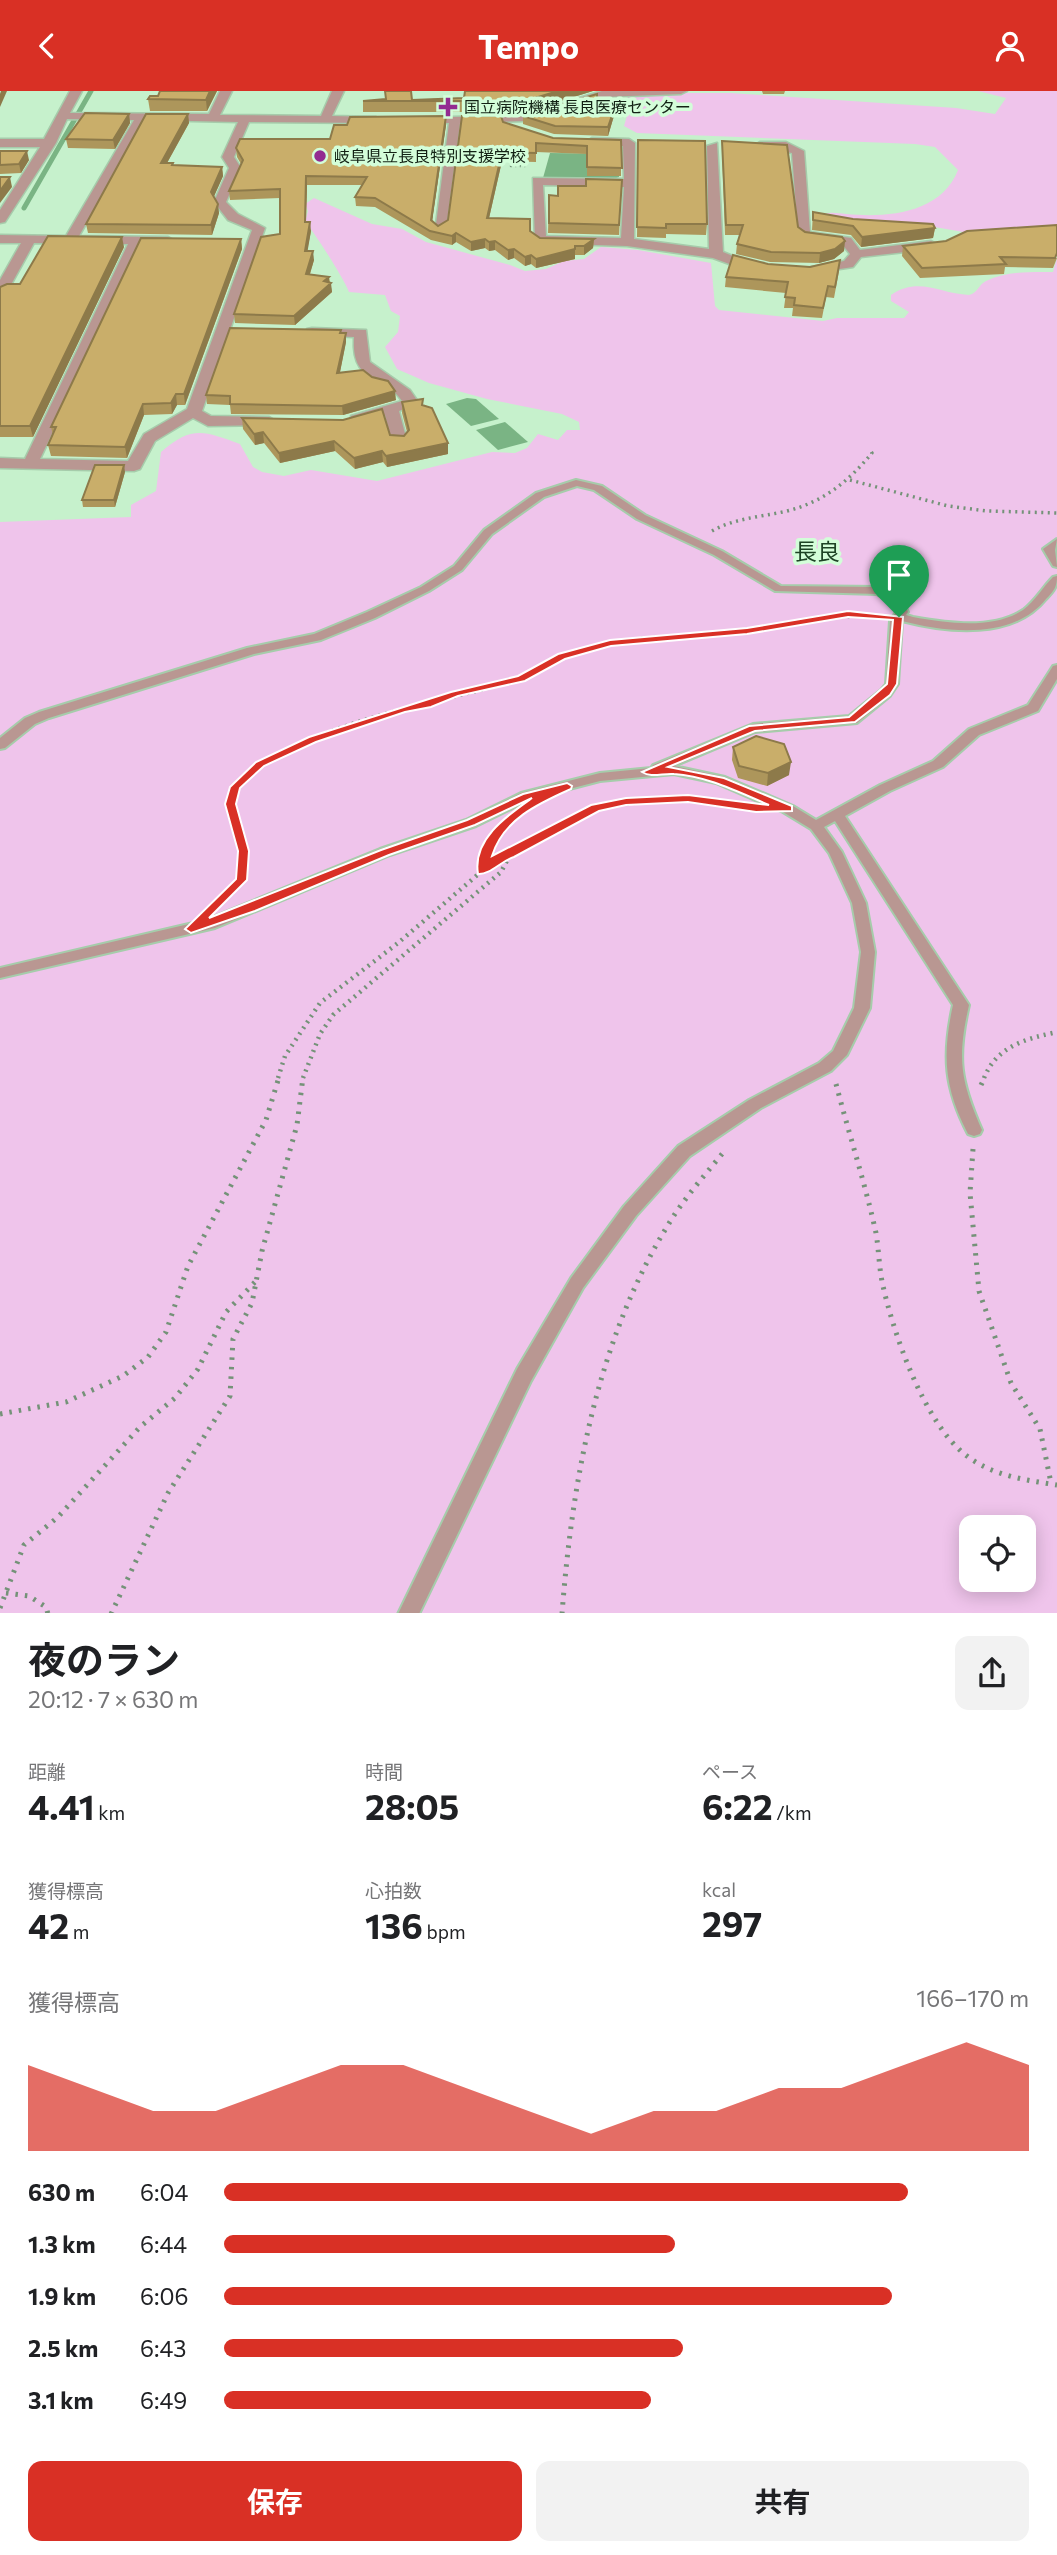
<!DOCTYPE html>
<html lang="ja">
<meta charset="utf-8">
<style>
body{margin:0;font-family:Commissioner,"Noto Sans JP",sans-serif;background:#f2f2f2;color:#202124;height:100vh;display:flex;flex-direction:column;font-size:26px;white-space:nowrap}
*{box-sizing:border-box;margin:0}
p{font-size:23px;color:#757577}
.icon{flex:none;width:38px;height:38px;fill:none;stroke:currentColor;stroke-width:2;stroke-linecap:round;stroke-linejoin:round}
.map{position:relative;height:1522px;overflow:hidden}
.side{display:flex;flex-direction:column;background:#fff;flex:1}
.side>*{flex:none}
.controls{position:absolute;left:959px;top:1424px;display:grid;gap:14px}
.controls a{display:grid;place-items:center;width:77px;height:77px;border-radius:14px;background:#fff;box-shadow:0 4px 18px #0003;font-size:35px}
.pin{position:absolute;display:grid;place-items:center;width:60px;height:60px;color:#fff;margin:-72px -30px;border-radius:50% 50% 50% 0;rotate:-45deg;box-shadow:0 0 7px #0007}
.pin .icon{rotate:45deg}
.round{display:grid;place-items:center;flex:none;width:74px;height:74px;border-radius:14px;background:#f2f2f2}
.head{display:flex;align-items:center;justify-content:space-between;height:119px;padding:0 28px}
h1{font-size:38px;font-weight:700;line-height:52px}
.figures{display:grid;grid-template-columns:repeat(3,1fr);gap:10px;height:119px;padding:7px 28px}
.figures div{display:grid;align-content:center}
.figures b{font-size:35px;font-weight:700}
.figures small{font-size:19px;font-weight:400}
.figures p{font-size:19px}
.chart{height:196px;padding:14px 28px}
.chart p{display:flex;justify-content:space-between}
.chart svg{width:100%;height:126px;margin-top:7px;fill:#d93025;opacity:.7}
.button{display:flex;gap:14px;margin-top:auto;padding:14px 28px}
.button a{flex:1;height:80px;border-radius:14px;background:#d93025;color:#fff;font-size:28px;font-weight:700;line-height:80px;text-align:center}
.button a+a{background:#f2f2f2;color:#202124}
ul{padding:0 28px;list-style:none;font-size:23px}
li{display:grid;grid-template-columns:112px 84px 1fr;align-items:center;height:52px}
li i{height:18px;border-radius:9px;background:#d93025}
header{display:flex;justify-content:space-between;align-items:center;height:91px;padding:0 28px;background:#d93025;color:#fff;font-size:32px;font-weight:700}
.map>svg:first-child{display:block}
.green{fill:#efc4eb;fill-rule:evenodd}
.water{fill:#7ab484}
.lines{fill:none;stroke-linecap:round;stroke-linejoin:round}
.stream{stroke:#7ab484;stroke-width:5}
.lane-casing{stroke:#a6ccab;stroke-width:4}
.street-casing{stroke:#a6ccab;stroke-width:3}
.path-far3{stroke:#749278;stroke-width:2.5;stroke-dasharray:1 3.5;stroke-linecap:butt}
.path-far2{stroke:#749278;stroke-width:3.5;stroke-dasharray:2 4.5;stroke-linecap:butt}
.path-far1{stroke:#749278;stroke-width:4.5;stroke-dasharray:2 5;stroke-linecap:butt}
.path{stroke:#749278;stroke-width:5;stroke-dasharray:2.5 7;stroke-linecap:butt}
.lane{fill:#b99792;fill-rule:evenodd}
.street{fill:#b99792;fill-rule:evenodd}
.wall{fill:#ad965b}
.shaded-wall{fill:#8d7a4a}
.building{fill:#c9ae6a;stroke:#8d7a4a;stroke-width:2}
.route{fill:#d93025;stroke:#fff;stroke-width:2;fill-rule:evenodd}
.poi-dot{fill:#932c91;stroke:#d3fed9;stroke-width:2.5}
.labels{text-anchor:middle;stroke-width:7;stroke-linejoin:round;paint-order:stroke}
.far-poi-label{font-size:16px;fill:#122114;stroke:#d3fed9;text-anchor:start}
.quarter-label{font-size:23px;fill:#1d4325;stroke:#d3fed9}
</style>
<header><svg class="icon" aria-label="back" viewBox="0 0 24 24"><path d="M15 5l-7 7 7 7"/></svg>Tempo<svg class="icon" aria-label="person" viewBox="0 0 24 24"><circle cx="12" cy="8" r="4"/><path d="M4 21q1-7 8-7t8 7"/></svg></header>
<div class="map">
<svg width="1057" height="1523" viewBox="0 0 1057 1523">
<rect width="100%" height="100%" fill="#c6f1cc"/>
<g class="green">
<path d="M978,0H1057V143L986,145L929,135L833,130L819,125C829,120 836,122 846,123C886,127 941,123 958,79L935,56L915,53L637,42L624,35L629,18L621,10L636,2H731L956,17L995,23L1006,7Z"/>
<path d="M314,107L372,133L402,138L426,151L510,174L525,180L546,178L564,170L584,168L601,156L638,159L711,172L715,215L719,219L823,230L837,227H904L909,221L891,210V204C919,185 940,203 969,204C978,202 978,194 986,190C1007,180 1031,181 1053,181L1057,167V1522H0V431L131,426V414L156,400L161,361C192,334 204,340 240,353L253,376L262,381L284,385L311,379L377,390L492,361L515,362L527,357L538,343L558,349L567,339H580L579,331L562,323L487,308L429,292L397,278L385,256L398,241L400,225L391,220L385,204L349,201C346,191 312,137 305,131L308,120L305,113ZM971,1437H1024V1489H971Z"/>
</g>
<g class="water">
<path d="M550,62L620,63L619,86L611,89L543,87Z"/>
<path d="M467,307L476,308L499,328L471,335L446,313Z"/>
<path d="M505,331L528,351L498,359L476,339Z"/>
</g>
<g class="lines">
<path class="stream" d="M24,117L91,0"/>
<g class="lane-casing">
<g id="lane">
<path d="M576,389L602,395L645,424L722,460L781,495L880,496L902,508L908,521L906,524L913,526C947,532 992,539 1023,519C1035,510 1043,496 1053,486L1057,485C1057,496 1054,500 1046,508C1013,549 948,542 902,530L898,593L890,605L857,632L755,641L674,675L725,686L793,715L816,729L880,694L933,670L969,638L1028,614L1053,575L1057,574V588L1038,620L979,644L943,676L890,700L845,725L969,914C957,967 960,989 982,1039L980,1043L974,1045L968,1043C944,997 942,964 953,914L835,730L824,736L842,761L866,812L875,861L870,917L847,964L831,980L761,1017L690,1065L636,1125L583,1197L531,1290L419,1523H398L517,1278L571,1187L624,1115L678,1055L749,1009L819,972L833,960L854,917L861,861L852,812L829,762L811,738L783,721L716,692L674,683L600,690L531,708L476,735L390,764L215,837L0,887V877L206,829L380,758L466,729L521,702L600,682L651,677L653,674L753,633L849,625L881,599L886,593L890,530L896,521L893,513L877,503L775,500L714,464L637,428L594,399L577,395L544,406L492,443L462,479L429,500L375,527L321,549L254,563L49,627L35,633L5,657L0,658V647L25,627L39,621L247,557L314,543L367,521L421,496L454,475L484,439L536,402Z"/>
<path d="M1057,448L1055,459L1057,476L1053,475L1043,458Z"/>
</g>
</g>
<g class="street-casing">
<g id="street">
<path d="M70,0H82L70,22L209,23L220,0H232L220,24L321,25L332,0H344L332,25L376,26L382,29L376,32L249,31L234,66L241,77L226,111L238,123L265,137L202,320L211,325L269,326L277,331L274,334L208,335L193,327L155,350L140,378L134,380L0,377V367L25,368L128,153L34,152L7,201L0,205V189L21,152H0V144L66,145L134,29L67,28L56,52L5,131L0,132V119L40,56H0V48H44ZM146,29L238,31L222,66L229,77L214,111L228,129L252,139L187,318L144,343L128,370L40,368L141,154H168L175,150L168,146L79,145Z"/>
<path d="M602,0H687L681,3L604,6L525,30L460,32L446,138L435,141L449,32H419L415,31V27L524,24Z"/>
<path d="M592,47L629,48L635,52L634,148L709,158L707,55L717,52L723,161L745,170L764,172V178H743L713,167L627,155L535,152L533,87L624,88L623,55L588,53L586,51ZM543,94L624,96L621,147L546,145Z"/>
<path d="M786,51L804,60L810,141L851,147L860,159L931,150L938,154L931,158L861,166L853,176L807,183V177L844,170L850,163L842,153L804,148L798,144L792,62L754,55L760,51Z"/>
<path d="M312,237L366,239L370,271L410,299L419,312L399,320L407,350L405,353H393L391,350L385,324L351,331V325L402,310C383,280 351,295 354,246L307,244V238Z"/>
</g>
</g>
<path class="path-far3" d="M513,66L511,75H526L528,66"/>
<g class="path-far2">
<path d="M850,389L948,415L987,420L1057,422"/>
<path d="M712,440C735,427 761,426 787,420C823,411 848,391 872,362L870,359"/>
<path d="M554,572C612,539 683,548 747,541C792,535 835,523 880,525"/>
</g>
<g class="path-far1">
<path d="M483,779L498,766L510,764L595,717L663,708L718,710"/>
<path d="M231,803C261,759 216,728 236,696C244,683 260,674 273,667C328,636 391,621 451,606C488,597 524,589 557,570"/>
<path d="M278,987L285,965L320,912L398,852L482,780L496,742"/>
<path d="M303,987L320,943L333,924L501,781L510,764"/>
<path d="M984,987C997,955 1025,948 1057,941"/>
</g>
<g class="path">
<path d="M836,993C849,1043 865,1092 876,1142C879,1160 879,1178 883,1195C894,1244 925,1334 967,1365C993,1385 1026,1389 1057,1394"/>
<path d="M981,994L985,986"/>
<path d="M973,1058L970,1102L979,1200L1011,1292L1040,1338L1051,1392"/>
<path d="M0,1323L66,1311L123,1285L148,1266L166,1241L188,1175L266,1029L279,986"/>
<path d="M6,1502L29,1505L46,1516L48,1523"/>
<path d="M0,1517L24,1454L58,1426L140,1336L175,1307L198,1278L226,1221L256,1190"/>
<path d="M111,1523L168,1402L230,1305L233,1248L252,1212L262,1160L297,1034L303,986"/>
<path d="M562,1523C572,1391 597,1249 668,1134C684,1107 706,1083 726,1058"/>
</g>
<use href="#lane" class="lane"/>
<use href="#street" class="street"/>
</g>
<g class="wall">
<path d="M217,0L207,20H150L148,8L158,5Z"/>
<path d="M465,0H593L525,21H363V10L464,7Z"/>
<path d="M762,0H785L784,3H763Z"/>
<path d="M597,9L617,10L616,18L608,45L554,43L523,33V25Z"/>
<path d="M129,23L130,32L115,58L68,57L66,48Z"/>
<path d="M188,23L189,32L167,72L173,75L222,76L223,85L214,105L219,122L212,144L88,142L86,133Z"/>
<path d="M446,25V34L432,130L438,135L448,129L503,31L553,47L621,49V85H587V63L536,61V71L502,70L489,127L530,140L540,147L594,148L593,157L584,164H575V168L536,177L531,173L525,175L514,167L508,169L495,159L489,160L485,157L471,160L456,151L452,154L431,149L375,116L356,115L355,106L362,94H307L306,131L311,140L307,160L314,169L310,183L329,186L332,201L295,234L235,232L234,223L280,143V107L230,109L229,100L241,73L237,66L236,57L330,48L347,34Z"/>
<path d="M638,49L707,133L706,144L666,143V147L637,146Z"/>
<path d="M722,50L798,136L844,160L834,168L819,172L770,171L736,163L737,153L740,144H725L722,60Z"/>
<path d="M0,60L29,69L21,82L0,83Z"/>
<path d="M622,89L619,144L548,142L549,104L558,105L586,95Z"/>
<path d="M813,121L853,128L935,137L933,147L861,156L851,144L812,139Z"/>
<path d="M241,148L242,158L185,314H177L172,323L144,324L127,367L51,365L48,354L53,344L51,336Z"/>
<path d="M903,155L1057,167L1053,177L1005,176L1004,183L920,187L902,165Z"/>
<path d="M124,156L33,346H0V196L20,193Z"/>
<path d="M768,173L839,180L834,207L826,206L822,227L792,225L793,217H784L786,202L725,196L726,186Z"/>
<path d="M341,239V242L346,251L340,281L396,309L343,324L231,323L230,314L207,313L206,304Z"/>
<path d="M402,311L423,314L448,352V363L387,376L383,371L355,378L335,360L280,372L264,352L255,354L243,338L242,327L404,345L407,341L402,322Z"/>
<path d="M125,381L115,416H83L82,409Z"/>
<path d="M733,656L789,684L767,695L738,687L732,669Z"/>
</g>
<g class="shaded-wall">
<path d="M1,0H7L0,16V3Z"/>
<path d="M210,0H217L207,20L206,9Z"/>
<path d="M558,0H593L525,21V10Z"/>
<path d="M617,10L616,18L608,45V36Z"/>
<path d="M129,23L130,32L115,58L113,49Z"/>
<path d="M188,23L189,32L162,81L161,72Z"/>
<path d="M446,25V34L431,138V129Z"/>
<path d="M27,60L29,69L21,82L19,73Z"/>
<path d="M502,61V70L487,136V127Z"/>
<path d="M222,76L223,85L212,110L211,101Z"/>
<path d="M306,85L307,94L305,140V131Z"/>
<path d="M10,86L12,96L0,112V100Z"/>
<path d="M218,113L219,122L212,144L211,134Z"/>
<path d="M310,131L311,140L306,169L305,160Z"/>
<path d="M935,137L933,147L861,156L862,146Z"/>
<path d="M456,142V151L452,154V145Z"/>
<path d="M122,146L124,156L33,346L30,335Z"/>
<path d="M241,148L242,158L185,314L184,303Z"/>
<path d="M485,148V157L471,160V151Z"/>
<path d="M594,148L593,157L584,164V155Z"/>
<path d="M495,150V159L489,160V151Z"/>
<path d="M845,150L844,160L834,168L819,172L820,162Z"/>
<path d="M514,158V167L508,169V159Z"/>
<path d="M575,158V168L536,177V168Z"/>
<path d="M313,160L314,169L307,192L306,183Z"/>
<path d="M531,164V173L525,175V166Z"/>
<path d="M329,186V194L331,192L332,201L295,234L294,225Z"/>
<path d="M346,242V251L338,291L337,282Z"/>
<path d="M395,300L396,309L343,324L342,315Z"/>
<path d="M176,303L177,314L172,323L171,312Z"/>
<path d="M143,313L144,324L127,367L125,356Z"/>
<path d="M263,341L264,352L255,354L254,343Z"/>
<path d="M334,350L335,360L280,372L279,362Z"/>
<path d="M448,352V363L387,376L386,365Z"/>
<path d="M382,360L383,371L355,378L354,367Z"/>
<path d="M124,374L125,381L115,416L114,409Z"/>
<path d="M791,671L789,684L767,695L768,682Z"/>
</g>
<g class="building">
<path d="M160,0H210L206,9L148,8L150,5H158Z"/>
<path d="M385,0H411L412,9L464,7L465,0H558L525,10H363L386,8Z"/>
<path d="M597,3V9L617,10L608,36L555,35L523,25Z"/>
<path d="M85,22L129,23L113,49L66,48Z"/>
<path d="M146,23H188L161,72H173L172,74L222,76L211,101L218,113L211,134L86,133Z"/>
<path d="M446,25L431,129L438,135L448,129L462,25H501L503,31L553,47L621,49L622,77L587,76V55L536,52V62L502,61L487,127L530,128V140L540,147L594,148L584,155H575V158L536,168L531,164L525,166L514,158L508,159L495,150L489,151L485,148L471,151L456,142L452,145L430,140L375,107L355,106L367,86L306,85L305,131H310L305,160H313L306,183L329,186L324,190L331,192L294,225L234,223L261,146L280,143V98L229,100L243,69L236,57L240,48H330L334,34H347L350,26Z"/>
<path d="M638,49L705,50L707,133H666V137L637,136Z"/>
<path d="M722,50L787,54L798,136L805,141L842,146L845,150L835,158L820,162L771,161L737,153L743,134H726Z"/>
<path d="M0,60H27L19,73L0,74Z"/>
<path d="M0,86H10L0,100Z"/>
<path d="M586,88L622,89L619,134L549,132V104L558,105V95H586Z"/>
<path d="M813,121L853,128L933,133L935,137L862,146L853,135L813,129Z"/>
<path d="M1057,134V162L1055,167L1000,166L1006,173L922,177L903,155L946,150L967,140Z"/>
<path d="M48,145L122,146L30,335H0V196L7,193H20Z"/>
<path d="M141,147L241,148L184,303H176L171,312L143,313L125,356L48,354L56,336H51Z"/>
<path d="M733,164L768,173L810,176L840,169L835,196L828,195L823,217L794,214L795,207L785,206L788,191L726,186Z"/>
<path d="M230,237L341,239L340,242H346L337,282L363,279L372,286L388,290L395,300L342,315L230,313V305L206,304Z"/>
<path d="M423,308L422,314L432,317L448,352L386,365L382,360L354,367L334,350L279,362L263,341L254,343L242,327L343,329L382,318L390,344L404,345L409,339L402,311Z"/>
<path d="M95,374H124L114,409H82Z"/>
<path d="M756,645L784,653L791,671L768,682L739,675L733,656Z"/>
</g>
<path class="route" d="M848,520L903,526L897,593L890,604L855,631L755,640L668,676L724,687L792,715V720L756,721L688,711L626,714L599,720L514,766C501,770 490,784 478,783C472,748 508,724 532,707L475,734L389,764L255,820L191,842L185,838L236,788L238,760L225,713L230,696L256,671L309,646L451,601L518,585L558,563L610,549L747,537ZM848,526L893,529L887,593L849,626L749,635L642,681C651,687 663,682 674,683C707,685 738,701 769,714L688,704L626,707L591,714L492,765C503,729 537,713 571,698L572,695L567,692L523,703L467,729L381,759L209,827L247,789L249,760L236,713L240,697L264,675L316,651L405,621L431,616L458,605L525,590L565,568L611,555L747,543Z"/>
<g class="poi-dot">
<path d="M444.5 5.5h7v7h7v7h-7v7h-7v-7h-7v-7h7z"/>
<circle cx="320" cy="65" r="7"/>
</g>
<g class="labels">
<g class="far-poi-label">
<text x="464" y="22">国立病院機構 長良医療センター</text>
<text x="334" y="71">岐阜県立長良特別支援学校</text>
</g>
<g class="quarter-label">
<text x="817" y="469">長良</text>
</g>
</g>
</svg>
<div class="controls">
<a><svg class="icon" aria-label="locate" viewBox="0 0 24 24"><circle cx="12" cy="12" r="6"/><path d="M12 2v4M12 18v4M2 12h4M18 12h4"/></svg></a>
</div>
<div class="pin" style="left:899px;top:526px;background:#1e9e55"><svg class="icon" aria-label="arrive" viewBox="0 0 24 24"><path d="M6 21V4h12l-3 4 3 4H6"/></svg></div>
</div>
<section class="side">
<div class="head"><div><h1>夜のラン</h1><p>20:12 · 7 × 630 m</p></div><a class="round"><svg class="icon" aria-label="share" viewBox="0 0 24 24"><path d="M12 15V3M7 8l5-5 5 5M5 13v7h14v-7"/></svg></a></div>
<div class="figures">
<div><p>距離</p><b>4.41<small> km</small></b></div>
<div><p>時間</p><b>28:05</b></div>
<div><p>ペース</p><b>6:22<small> /km</small></b></div>
</div>
<div class="figures">
<div><p>獲得標高</p><b>42<small> m</small></b></div>
<div><p>心拍数</p><b>136<small> bpm</small></b></div>
<div><p>kcal</p><b>297</b></div>
</div>
<div class="chart"><p><span>獲得標高</span>166–170 m</p>
<svg viewBox="0 0 160 44" preserveAspectRatio="none"><path d="M0 44V14L10 22L20 30L30 30L40 22L50 14L60 14L70 22L80 30L90 38L100 30L110 30L120 22L130 22L140 14L150 6L160 14V44z"/></svg>
</div>
<ul>
<li><b>630 m</b>6:04<i style="width:85%"></i></li>
<li><b>1.3 km</b>6:44<i style="width:56%"></i></li>
<li><b>1.9 km</b>6:06<i style="width:83%"></i></li>
<li><b>2.5 km</b>6:43<i style="width:57%"></i></li>
<li><b>3.1 km</b>6:49<i style="width:53%"></i></li>
</ul>
<div class="button"><a>保存</a><a>共有</a></div>
</section>
